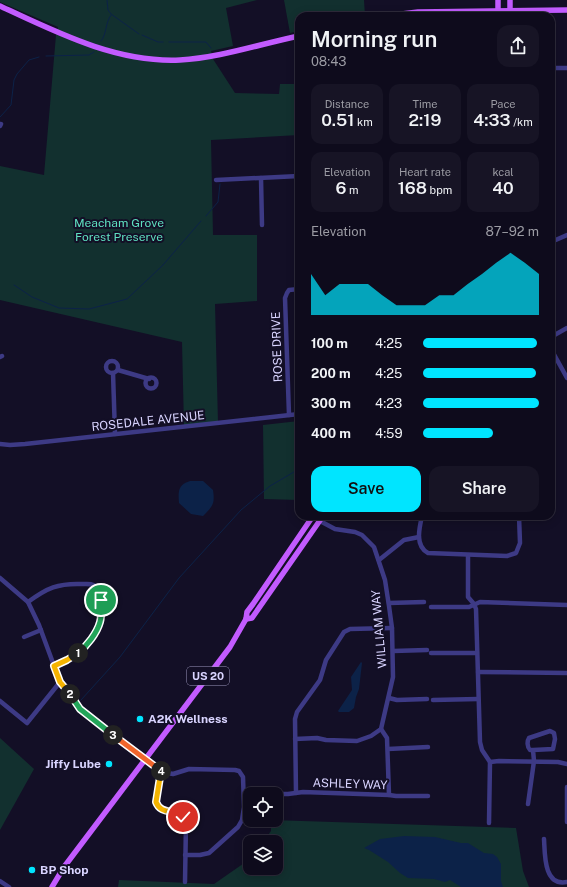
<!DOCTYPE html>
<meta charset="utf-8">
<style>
body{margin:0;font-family:"Public Sans",sans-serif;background:#171425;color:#f1f3f6;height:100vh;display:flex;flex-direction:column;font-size:15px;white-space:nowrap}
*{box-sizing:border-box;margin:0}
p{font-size:13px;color:#9b9ba3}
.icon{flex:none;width:22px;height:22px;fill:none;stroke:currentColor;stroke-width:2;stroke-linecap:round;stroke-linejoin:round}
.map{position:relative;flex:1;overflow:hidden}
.panel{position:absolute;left:295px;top:12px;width:260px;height:508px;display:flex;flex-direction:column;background:#0e0b1c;border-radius:12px;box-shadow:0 2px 10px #0003,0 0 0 1px #2e2b3b}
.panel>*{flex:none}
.tools{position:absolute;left:243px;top:787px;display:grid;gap:8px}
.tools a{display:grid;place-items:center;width:40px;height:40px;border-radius:8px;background:#0e0b1c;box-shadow:0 2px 10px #0003,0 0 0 1px #2e2b3b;font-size:20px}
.pin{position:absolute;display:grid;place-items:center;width:34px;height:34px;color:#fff;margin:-17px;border:2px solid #fff;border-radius:50%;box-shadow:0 1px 4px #0007}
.km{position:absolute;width:20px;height:20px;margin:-10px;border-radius:50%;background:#222;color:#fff;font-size:11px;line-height:20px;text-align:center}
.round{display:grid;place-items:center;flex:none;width:42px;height:42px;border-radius:12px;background:#171425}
.headline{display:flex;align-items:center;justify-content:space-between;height:68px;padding:0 16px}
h1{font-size:22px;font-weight:600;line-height:30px}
.metrics{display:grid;grid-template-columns:repeat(3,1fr);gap:6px;height:68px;padding:4px 16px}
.metrics div{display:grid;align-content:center;border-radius:10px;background:#171425;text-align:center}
.metrics b{font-size:17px;font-weight:600}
.metrics small{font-size:11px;font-weight:400}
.metrics p{font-size:11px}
.chart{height:112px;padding:8px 16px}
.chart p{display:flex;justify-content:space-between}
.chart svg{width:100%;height:72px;margin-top:4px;fill:#00e5ff;opacity:.7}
.button{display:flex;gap:8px;margin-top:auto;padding:8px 16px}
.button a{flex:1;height:46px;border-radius:12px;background:#00e5ff;color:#111;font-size:16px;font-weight:600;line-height:46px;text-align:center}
.button a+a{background:#171425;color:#f1f3f6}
ul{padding:0 16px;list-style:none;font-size:13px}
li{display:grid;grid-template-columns:64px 48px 1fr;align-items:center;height:30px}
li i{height:10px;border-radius:5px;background:#00e5ff}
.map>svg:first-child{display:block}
.green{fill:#12302f}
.water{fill:#0c2248}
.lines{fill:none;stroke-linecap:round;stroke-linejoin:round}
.stream{stroke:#0c2248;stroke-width:1}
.minor{stroke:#3d3a85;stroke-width:4.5}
.major{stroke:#c25bff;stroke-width:5.5}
.split-1-casing{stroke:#fff;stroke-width:8}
.split-2-casing{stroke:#fff;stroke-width:8}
.split-3-casing{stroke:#fff;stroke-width:8}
.split-4-casing{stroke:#fff;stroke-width:8}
.split-5-casing{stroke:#fff;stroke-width:8}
.split-1{stroke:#22a559;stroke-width:5}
.split-2{stroke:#f5b400;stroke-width:5}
.split-3{stroke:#22a559;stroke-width:5}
.split-4{stroke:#f0652b;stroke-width:5}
.split-5{stroke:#f5b400;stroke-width:5}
.poi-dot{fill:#00e5ff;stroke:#130f26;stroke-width:1.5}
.labels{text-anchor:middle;stroke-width:4;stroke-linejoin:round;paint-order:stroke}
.shield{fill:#130f26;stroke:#9e99be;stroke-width:1}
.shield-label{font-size:11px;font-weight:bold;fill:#d9d4ff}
.park-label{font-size:12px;fill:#5fe0c0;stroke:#130f26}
.street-label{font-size:12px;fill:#d9d4ff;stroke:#130f26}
.poi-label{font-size:12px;font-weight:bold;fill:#d9d4ff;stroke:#130f26;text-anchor:start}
</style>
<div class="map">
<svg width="567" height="887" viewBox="0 0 567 887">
<rect width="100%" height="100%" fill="#130f26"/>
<g class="green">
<path d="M0,0H257L226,8L233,46L211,51L213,59L235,93L279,94L280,84H299V135L211,140L213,235H257V301L215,304L218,423L184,427L182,342L0,300V166L44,175L56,35L58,27L0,2Z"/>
<path d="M284,0H364L365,16H299V31L290,33Z"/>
<path d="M299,421V500L264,499L263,425Z"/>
<path d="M0,738L34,769L0,830Z"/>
<path d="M271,820L516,828L523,871L529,887H118L119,880L214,884L250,859V868H276V842H263L271,831Z"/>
</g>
<g class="water">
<path d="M190,481H203L213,490C215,504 213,506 203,516L191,514L179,503C178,491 178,485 190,481Z"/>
<path d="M361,662L362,663L359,689L356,697L354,708L349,712H339L338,711L352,690L351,677Z"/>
<path d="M404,836L435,837L461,843H468L484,853L493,854L497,857L501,864V881L503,887H461L450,880L445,882L434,879L408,878L400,873L388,862L369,850L364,848L380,839Z"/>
</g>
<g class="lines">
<g class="stream">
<path d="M107,0L108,10L111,14L139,34"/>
<path d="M142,35L158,42H163"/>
<path d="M101,41C107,34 105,23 111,15"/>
<path d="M169,42H206L211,48"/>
<path d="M46,56L89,55L94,52"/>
<path d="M0,117L11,105L14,80L17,74L29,60L39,57"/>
<path d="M206,216L218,202L220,184"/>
<path d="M14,285L32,297L59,308L89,309L127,299L163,265L201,221"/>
<path d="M81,700L120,657L179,578L241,510L270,486L299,469"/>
</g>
<g class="minor">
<path d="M551,68H567"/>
<path d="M0,126L1,124"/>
<path d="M261,178L262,225"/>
<path d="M216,180L299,176"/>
<path d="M551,242L567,235"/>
<path d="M551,337L567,328"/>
<path d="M551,349L567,378"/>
<path d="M0,357L2,356"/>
<circle cx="112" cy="367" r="6"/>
<path d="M118,370L149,379"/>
<path d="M113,373L115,434"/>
<circle cx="151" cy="383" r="5.5"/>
<path d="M289,415L285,298L287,293L289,290L299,289"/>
<path d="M0,444L10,445L25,444L299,414"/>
<path d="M422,516C419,529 415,546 428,553L507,556L516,553L520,543L519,516"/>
<path d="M468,556V597L474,604L476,609L480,742L482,750L490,762L489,823"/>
<path d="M379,560L404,540L419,537"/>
<path d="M0,578L28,602L39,625L60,682L80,709L146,760L161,771L156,802C162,818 175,806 186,822L185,882"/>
<path d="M28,602C47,588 58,583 82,584C87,584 93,583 96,587C101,593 101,601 101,608C100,639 80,655 54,666"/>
<path d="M389,603L424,602"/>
<path d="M431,607H469L480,602L567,605"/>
<path d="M24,637L41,630"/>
<path d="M393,651L427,650"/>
<path d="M431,653H477"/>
<path d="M478,672L567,673"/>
<path d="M389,698L397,700L427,699"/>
<path d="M433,700L478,699"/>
<path d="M0,701L27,723L60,682"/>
<path d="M381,729L387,738L389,795"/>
<path d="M295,739L317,738L326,740L357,741L371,736L381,729L393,677L392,628L389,606L385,580L374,547L362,535L355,532L335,529L320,521"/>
<path d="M388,749L428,747"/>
<path d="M490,762L499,761L558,762L567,764"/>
<path d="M161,771L168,773L173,774L189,769L235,770L239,771L243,777L244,807L242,820L238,827L209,853L200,855H185"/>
<path d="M296,793L295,719L297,712L320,680L326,660L344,632L350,629L392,628"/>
<path d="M270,794H288L303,792L389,795L396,796H428"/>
<path d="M528,804L534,761L533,750L553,749L555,739L554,733L550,731L529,738C527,741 527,747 530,750H533"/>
<path d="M567,822V787"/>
<path d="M544,839C545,852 543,887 567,882"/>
<path d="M0,881L9,887"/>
</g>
<g class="major">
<path d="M0,6C56,32 116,63 180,60C219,58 260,44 299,36"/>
<path d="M385,16L418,12L567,10"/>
<path d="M498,16V0"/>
<path d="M510,16V0"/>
<path d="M246,619L252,618L323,516"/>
<path d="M52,887L64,867L230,647L246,619L247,612L253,604L313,516"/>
</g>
</g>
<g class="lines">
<g class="split-1-casing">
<path id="split-1" d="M78,653C87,646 97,633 100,622C102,615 101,607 101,600"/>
</g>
<g class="split-2-casing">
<path id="split-2" d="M70,694L60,682L54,666L67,660L78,653"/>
</g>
<g class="split-3-casing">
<path id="split-3" d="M70,694L80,709L113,735"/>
</g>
<g class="split-4-casing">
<path id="split-4" d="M113,735L161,771"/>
</g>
<g class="split-5-casing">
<path id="split-5" d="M161,771L156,802C161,815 174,809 183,817"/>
</g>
<use href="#split-1" class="split-1"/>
<use href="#split-2" class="split-2"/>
<use href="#split-3" class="split-3"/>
<use href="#split-4" class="split-4"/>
<use href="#split-5" class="split-5"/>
</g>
<g class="poi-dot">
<circle cx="140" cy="719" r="4"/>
<circle cx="109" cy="764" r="4"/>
<circle cx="32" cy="870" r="4"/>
</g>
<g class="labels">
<rect class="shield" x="187" y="667" width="42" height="18" rx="3"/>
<g class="shield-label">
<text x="208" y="680">US 20</text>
</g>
<g class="park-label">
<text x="119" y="227">Meacham Grove<tspan x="119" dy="14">Forest Preserve</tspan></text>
</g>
<g class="street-label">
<text transform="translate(277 347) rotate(-92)" y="4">ROSE DRIVE</text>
<text transform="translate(148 421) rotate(-6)" y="4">ROSEDALE AVENUE</text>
<text transform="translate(379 629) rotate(-95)" y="4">WILLIAM WAY</text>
<text transform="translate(350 784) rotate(2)" y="4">ASHLEY WAY</text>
</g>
<g class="poi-label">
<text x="148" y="723">A2K Wellness</text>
<text x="101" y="768" text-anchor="end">Jiffy Lube</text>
<text x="40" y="874">BP Shop</text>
</g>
</g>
</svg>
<div class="tools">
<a><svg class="icon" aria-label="locate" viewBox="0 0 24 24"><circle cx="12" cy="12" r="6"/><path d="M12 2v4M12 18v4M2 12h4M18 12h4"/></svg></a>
<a><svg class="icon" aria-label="layers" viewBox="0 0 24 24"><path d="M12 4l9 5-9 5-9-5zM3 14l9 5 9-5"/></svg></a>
</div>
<div class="pin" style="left:101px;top:600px;background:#1e9e55"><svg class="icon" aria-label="arrive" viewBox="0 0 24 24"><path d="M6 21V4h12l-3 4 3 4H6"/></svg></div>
<div class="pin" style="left:183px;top:817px;background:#d93025"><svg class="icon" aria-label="check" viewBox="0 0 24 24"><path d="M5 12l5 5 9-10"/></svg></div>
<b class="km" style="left:78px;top:653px">1</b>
<b class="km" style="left:70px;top:694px">2</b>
<b class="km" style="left:113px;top:735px">3</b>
<b class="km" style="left:161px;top:771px">4</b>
<section class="panel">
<div class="headline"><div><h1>Morning run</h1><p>08:43</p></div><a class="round"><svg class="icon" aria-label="share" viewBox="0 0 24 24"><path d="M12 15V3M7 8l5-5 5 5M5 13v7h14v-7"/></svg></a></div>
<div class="metrics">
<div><p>Distance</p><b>0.51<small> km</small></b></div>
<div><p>Time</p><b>2:19</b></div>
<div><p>Pace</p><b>4:33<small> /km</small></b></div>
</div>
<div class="metrics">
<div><p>Elevation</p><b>6<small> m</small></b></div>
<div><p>Heart rate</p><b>168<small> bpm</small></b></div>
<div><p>kcal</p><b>40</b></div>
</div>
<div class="chart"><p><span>Elevation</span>87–92 m</p>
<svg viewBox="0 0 160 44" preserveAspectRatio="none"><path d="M0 44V19L10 32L20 25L30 25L40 25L50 32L60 38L70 38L80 38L90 32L100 32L110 25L120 19L130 12L140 6L150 12L160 19V44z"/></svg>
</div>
<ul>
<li><b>100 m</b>4:25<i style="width:98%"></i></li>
<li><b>200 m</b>4:25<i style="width:97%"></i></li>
<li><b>300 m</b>4:23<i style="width:100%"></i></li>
<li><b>400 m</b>4:59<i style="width:60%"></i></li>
</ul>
<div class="button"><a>Save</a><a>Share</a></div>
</section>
</div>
